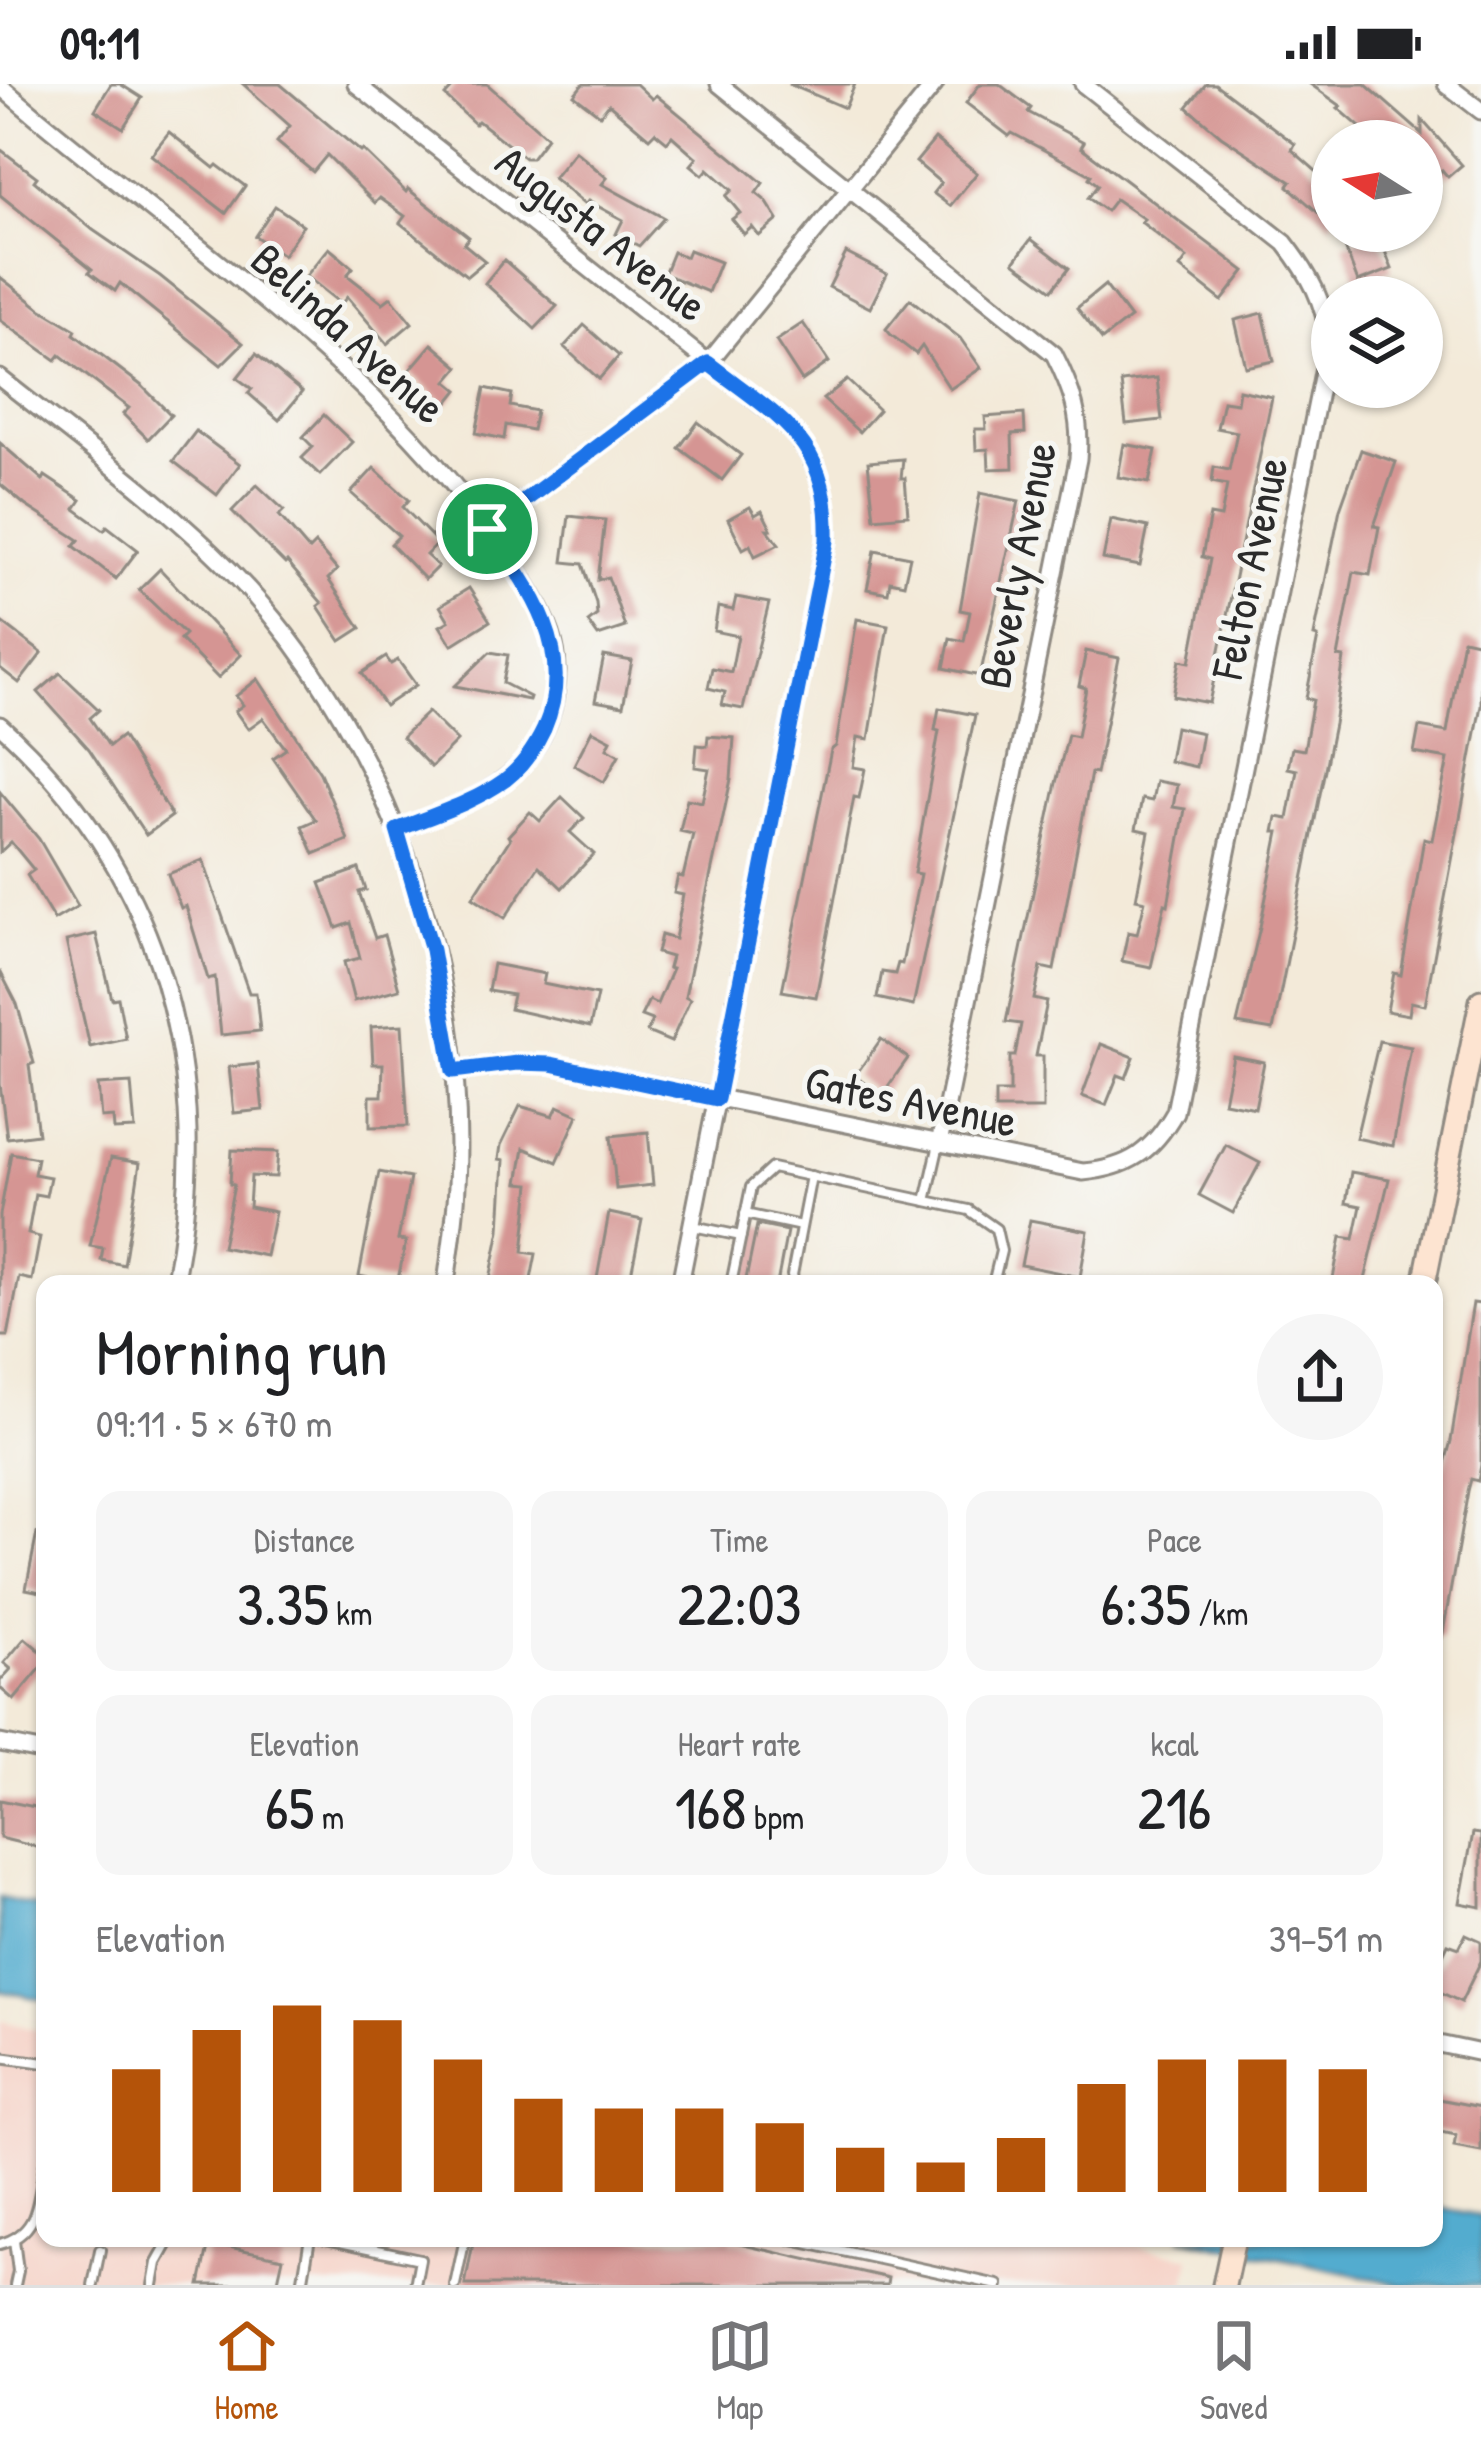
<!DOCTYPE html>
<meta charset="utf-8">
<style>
body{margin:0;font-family:"Patrick Hand",sans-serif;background:#f6f6f6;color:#202124;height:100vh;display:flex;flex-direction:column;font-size:45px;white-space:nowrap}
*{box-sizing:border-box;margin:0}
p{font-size:39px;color:#757577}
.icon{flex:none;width:66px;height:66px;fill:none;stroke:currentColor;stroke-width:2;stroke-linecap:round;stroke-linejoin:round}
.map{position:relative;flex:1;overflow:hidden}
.drawer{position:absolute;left:36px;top:1191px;width:1407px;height:972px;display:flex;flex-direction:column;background:#fff;border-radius:24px;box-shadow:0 3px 9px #0004}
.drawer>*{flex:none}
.needle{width:78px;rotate:281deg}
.buttons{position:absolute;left:1311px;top:36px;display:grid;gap:24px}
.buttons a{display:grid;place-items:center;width:132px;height:132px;border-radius:50%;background:#fff;box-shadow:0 3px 9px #0004;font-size:60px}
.pin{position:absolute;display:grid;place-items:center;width:102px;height:102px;color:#fff;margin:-51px;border:6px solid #fff;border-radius:50%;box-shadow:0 3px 12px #0007}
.round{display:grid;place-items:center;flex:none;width:126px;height:126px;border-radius:63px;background:#f6f6f6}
.headline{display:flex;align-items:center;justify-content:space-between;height:204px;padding:0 60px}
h1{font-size:66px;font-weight:600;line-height:90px}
.figures{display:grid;grid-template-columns:repeat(3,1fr);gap:18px;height:204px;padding:12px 60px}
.figures div{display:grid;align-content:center;border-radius:24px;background:#f6f6f6;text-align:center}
.figures b{font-size:60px;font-weight:600}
.figures small{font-size:33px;font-weight:400}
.figures p{font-size:33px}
.chart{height:336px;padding:24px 60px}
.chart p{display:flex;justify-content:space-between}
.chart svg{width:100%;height:216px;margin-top:12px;stroke:#b45309;stroke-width:6}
.status{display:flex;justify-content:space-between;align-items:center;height:84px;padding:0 60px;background:#fff;direction:ltr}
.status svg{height:33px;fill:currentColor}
.tabs{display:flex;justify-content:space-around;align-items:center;height:168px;border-top:3px solid #e0e0e0;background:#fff;font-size:33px;color:#757577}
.tabs a{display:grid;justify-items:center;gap:6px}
.tabs .on{color:#b45309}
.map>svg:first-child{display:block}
.built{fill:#f6d1c6}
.water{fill:#52accf;stroke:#3e6c7d;stroke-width:3}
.building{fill:#d59593}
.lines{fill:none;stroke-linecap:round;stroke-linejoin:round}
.lane-casing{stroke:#8f8a82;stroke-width:14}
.street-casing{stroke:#8f8a82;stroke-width:21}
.secondary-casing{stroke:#8f8a82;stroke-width:27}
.lane{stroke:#fff;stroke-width:8}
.street{stroke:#fff;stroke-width:15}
.secondary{stroke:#fde4d1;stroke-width:21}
.route-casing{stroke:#fff;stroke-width:24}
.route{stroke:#1a73e8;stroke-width:15}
.labels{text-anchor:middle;stroke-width:10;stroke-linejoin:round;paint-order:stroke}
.street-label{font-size:45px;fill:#2b2b2b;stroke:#f6f6f2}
</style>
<div class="status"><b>09:11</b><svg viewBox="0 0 49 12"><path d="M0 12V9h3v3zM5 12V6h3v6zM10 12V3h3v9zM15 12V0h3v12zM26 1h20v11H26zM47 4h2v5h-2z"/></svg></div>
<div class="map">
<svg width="1481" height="2201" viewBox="0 0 1481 2201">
<rect width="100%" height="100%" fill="#f6f6f2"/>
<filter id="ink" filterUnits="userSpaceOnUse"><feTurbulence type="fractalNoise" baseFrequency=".00833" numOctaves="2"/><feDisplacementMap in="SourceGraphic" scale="24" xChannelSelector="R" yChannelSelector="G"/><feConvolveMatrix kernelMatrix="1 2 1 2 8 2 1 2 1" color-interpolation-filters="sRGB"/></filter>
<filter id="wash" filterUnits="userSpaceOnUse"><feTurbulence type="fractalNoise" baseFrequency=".004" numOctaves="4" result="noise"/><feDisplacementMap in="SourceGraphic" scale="48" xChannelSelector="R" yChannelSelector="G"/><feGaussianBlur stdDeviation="2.7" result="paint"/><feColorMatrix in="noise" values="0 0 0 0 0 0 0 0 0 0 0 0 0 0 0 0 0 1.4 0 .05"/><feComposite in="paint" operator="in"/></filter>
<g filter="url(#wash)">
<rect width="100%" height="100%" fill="#f3ead9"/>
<path class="built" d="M0,1937L45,1948V2154H1095L1191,2173L1186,2201H0Z"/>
<g class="water">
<path d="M0,1814L45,1824V1916L0,1907Z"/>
<path d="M1434,2122L1481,2132V2201H1405L1180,2154H1434Z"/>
</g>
<g id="blocks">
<g class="building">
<path d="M111,0H120L142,14L123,44L95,26Z"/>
<path d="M243,0H280L361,68L363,66L406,108L408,105L469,153L464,160L485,177L467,192L400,139L405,132L380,114L375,119L327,71L313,88L277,58L290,42Z"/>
<path d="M456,0H487L547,53L531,74H525L478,37L475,40L445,12Z"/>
<path d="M583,0H636L652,15L656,11L763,99L756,109L766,117L778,136L759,152L752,143L744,150L732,135L740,129L726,112L732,106L708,85L703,91L691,81L697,74L672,52L667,58L655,48L649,54L609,20L600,31L574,11Z"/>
<path d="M789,0H855L845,24Z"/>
<path d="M980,0H999L1031,24L1028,28L1084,58L1081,63L1245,187L1222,217L1180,184L1187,174L1141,138L1144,135L1115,115L1106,127L1088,114L1098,101L1089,94L1091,91L1012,49L1009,52L966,19Z"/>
<path d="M1206,0H1215L1295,60L1292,66L1332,101V141L1288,102L1291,98L1221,52L1187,23Z"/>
<path d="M1310,0H1365L1422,50V36L1462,81L1448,93L1442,86L1422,104V57H1376L1338,24L1341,22Z"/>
<path d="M169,48L214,84L217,81L245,102L226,129L151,71Z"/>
<path d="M935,55L977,89L950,122L933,109L941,99L916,78Z"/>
<path d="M0,65L37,93L34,97L93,146L160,192L243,259L221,281L120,199L115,207L89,188L92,185L0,111Z"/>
<path d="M575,67L607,94L602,100L664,134L639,162L616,150L623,136L588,117L585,121L553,94Z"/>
<path d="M275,122L303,141L283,171L255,152Z"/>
<path d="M1378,149L1392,185L1358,198L1344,161Z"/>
<path d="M1031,155L1069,184L1052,206L1014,178Z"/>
<path d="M329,164L353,184L347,191L383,219L391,213L412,239L387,260L347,213L341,220L306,192Z"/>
<path d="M689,166L720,178L708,208L664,190L673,168L686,173Z"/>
<path d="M846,169L887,190L870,224L829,203Z"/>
<path d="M504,176L557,222L535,245L485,199Z"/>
<path d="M0,193L41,225L76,246L74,250L142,302L171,331L148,355L123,330L129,324L60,271L56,276L0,236Z"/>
<path d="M1105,201L1130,234L1102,256L1077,224Z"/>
<path d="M910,215L960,254L981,284L950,305L922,262L916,270L891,251L886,245Z"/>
<path d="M1263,229L1274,277L1246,283L1235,236Z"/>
<path d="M803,239L829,278L802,297L776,257Z"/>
<path d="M584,241L619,272L599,295L564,263Z"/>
<path d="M432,260L459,283L447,297L458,306L446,321L408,288Z"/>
<path d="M256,270L302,308L279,336L248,309L252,305L237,294Z"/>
<path d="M1157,294L1162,336L1126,340L1121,298Z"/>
<path d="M847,296L879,326L859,348L823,315Z"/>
<path d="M485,304L512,310L510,322L536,327L532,346L506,341L504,355L476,349Z"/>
<path d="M1239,306L1272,313L1209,619L1173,612L1180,576L1190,578L1210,475L1202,473L1210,431L1221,433L1227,401L1212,398L1214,383L1229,386L1237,348L1217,344L1223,317L1237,319Z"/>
<path d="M1024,330L1025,349L1012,350L1013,384L989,385L988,365L976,366L975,345H986L985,333Z"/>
<path d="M324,331L352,358L320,391L302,374L313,363L303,353Z"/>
<path d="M698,338L741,371L722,396L679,364Z"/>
<path d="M196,347L240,380L217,411L173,377Z"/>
<path d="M0,359L43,396L45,392L81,416L75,425L104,446L107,442L138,466L116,495L74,462L79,456L25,421L0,400Z"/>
<path d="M1124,360L1156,366L1149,399L1118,393Z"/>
<path d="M1361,366L1396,378L1374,442L1379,443L1370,491L1354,488L1338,573L1344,574L1334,640L1273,946L1237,940L1260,843L1279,748H1274L1277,733L1288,735L1297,686L1288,684L1292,664L1304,666L1313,616L1306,614L1318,553L1314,552L1340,425Z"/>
<path d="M903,375L901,394H905L908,431L874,434L868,378Z"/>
<path d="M374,384L409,416L403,423L438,459L426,471L438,482L425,495L391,460L399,452L351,409Z"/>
<path d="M257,401L284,426L279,431L309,466L315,460L337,486L328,495L361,544L341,557L318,522L322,519L287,478L285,480L232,427Z"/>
<path d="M980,409L1019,417L980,592L944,584L950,554L964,557L970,528L960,526Z"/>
<path d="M750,423L755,431L762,427L771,445H767L779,460L755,472L750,461L743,465L728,435Z"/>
<path d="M569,432L605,436L598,496L608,493L625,543L598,552L588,538L597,531L596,519L583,480L563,478Z"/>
<path d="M1111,435L1148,443L1140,482L1103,475Z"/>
<path d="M875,466L910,473L904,500L890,497L888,509L867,505Z"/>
<path d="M160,485L241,571L218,594L180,555L185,550L139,506Z"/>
<path d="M469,504L490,537L452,561L440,542L449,537L440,522Z"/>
<path d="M736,513L769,519L743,625L722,621L725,608L708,604L712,584L731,588L738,552L714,547L718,523L733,526Z"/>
<path d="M857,535L888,541L869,655L858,653L853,683L865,685L859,714L854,713L816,913L782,907L831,666L836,662Z"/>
<path d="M0,537L42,569L19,599L0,584Z"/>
<path d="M1463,555L1481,559V621L1425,921L1411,918L1409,931L1387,927L1394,889L1401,891L1424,754L1432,756L1448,675L1414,669L1419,643L1447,648Z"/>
<path d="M1086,567L1119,574L1096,690L1091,689L1054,886L1041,883L1034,915L1047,918L1036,972H1043V1025H995V1008H1010V972H1015L1021,940L1006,938L1056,699L1068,651L1077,653L1086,604L1079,602Z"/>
<path d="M490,568L508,571L503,599L530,613L529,616L455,602Z"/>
<path d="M604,572L632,577L623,622L595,617Z"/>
<path d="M386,573L391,580L398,576L416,601L385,622L362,589Z"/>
<path d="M60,589L99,626L90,634L109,662L122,652L172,732L146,751L89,665L38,608Z"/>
<path d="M258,595L320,689L348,756L314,770L302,742L316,736L273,674L286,665L263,634L248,645L235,627L243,621L236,612Z"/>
<path d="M939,624L975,631L913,922L877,914L882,888L895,890L898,879L902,880L920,790L914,789L939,647L935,646Z"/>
<path d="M428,628L457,657L431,683L402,653Z"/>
<path d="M1175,643L1202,649L1196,683L1169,677Z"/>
<path d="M592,646L611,656L607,664L619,671L604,698L574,681Z"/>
<path d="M708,652L734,654L731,695L685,912L690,915L671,958L647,948L652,936L641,932L649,916L657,920L672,885L668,884L671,873L657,869L661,851L675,855L683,811L674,809L678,792L683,793L693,750L680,747L687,715L702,718L709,685L695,683L697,661L707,662Z"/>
<path d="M1156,697L1177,701L1173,723L1185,725L1168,821L1165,820L1151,883L1122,877L1128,848L1137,850L1145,817L1136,815L1149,748L1136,745L1142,715L1152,717Z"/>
<path d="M0,708L39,755L78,822L54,836L27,791L34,786L11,758L0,768Z"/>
<path d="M562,713L584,734L570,748L594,770L562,804L539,782L505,834L473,813L510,755L508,752L530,728L540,737Z"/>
<path d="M203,776L249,909H256L260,947L221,951L215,893L208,895L186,822L181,824L168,790Z"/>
<path d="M359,785L366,806L359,808L375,854L384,851L399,905L354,917L344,878L360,874L351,839L337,844L320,799Z"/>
<path d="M96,850L112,915L118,914L126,955L90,963L66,857Z"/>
<path d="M493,880L545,890L543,900L597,911L590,943L510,925L513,911L488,907Z"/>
<path d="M0,887L17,920L34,979L29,981L38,1050L7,1054L0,1000Z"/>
<path d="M402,941L408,1042L370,1043V1012H382L383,980H373L371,943Z"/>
<path d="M881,955L908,974L881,1012L855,992Z"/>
<path d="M1379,957L1411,963L1393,1062L1356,1054Z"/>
<path d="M1101,960L1134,973L1126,994L1118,991L1106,1021L1082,1012Z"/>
<path d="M1233,972L1264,978L1255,1024L1224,1018Z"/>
<path d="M258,980L263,1026L234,1029L229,983Z"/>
<path d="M131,999L135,1045L114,1046L113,1033L101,1034L98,1001Z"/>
<path d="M520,1022L553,1032L558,1022L578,1031L557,1078L524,1064L518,1099L530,1100L523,1168L536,1170L530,1200H489L500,1146L504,1076L499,1075L501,1061Z"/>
<path d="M648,1048L653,1101L616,1105L611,1052Z"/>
<path d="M1226,1061L1260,1079L1233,1129L1199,1111Z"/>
<path d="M232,1066L278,1068L276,1093L251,1092L249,1123L275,1128L266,1172L222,1163L234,1101L230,1100Z"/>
<path d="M11,1069L37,1074L34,1090L50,1093L46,1112L35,1110L28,1150L40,1153L32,1196L19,1193L8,1252H0V1131Z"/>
<path d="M111,1074L140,1079L124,1181L101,1176L103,1164L90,1162Z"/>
<path d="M379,1088L410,1094L398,1156L406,1157L397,1200L359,1192Z"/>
<path d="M1351,1088L1389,1095L1364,1200H1332L1341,1153L1354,1155L1361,1122L1346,1119Z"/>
<path d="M609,1129L642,1136L629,1200H596Z"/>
<path d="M1030,1136L1088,1147L1080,1193L1021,1181Z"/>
<path d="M757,1141L787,1147L777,1200H745Z"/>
<path d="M1473,1219L1481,1220V1381L1478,1397L1471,1395L1468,1407L1442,1554L1434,1553V1420L1451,1357Z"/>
<path d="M37,1449L45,1450V1509L26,1505Z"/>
<path d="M25,1554L45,1571V1579L14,1616L0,1604V1597L11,1585L4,1579Z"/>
<path d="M0,1716L45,1725V1765L0,1754Z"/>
<path d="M1473,1749L1481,1750V1823L1460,1819Z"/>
<path d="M1466,1850L1481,1857V1877L1461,1918L1434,1905V1890L1448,1860L1459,1864Z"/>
<path d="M1434,2014L1481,2023V2067L1454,2062L1456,2051L1434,2047Z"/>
<path d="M474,2154H731L730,2158L888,2194L887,2201H465Z"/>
<path d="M209,2159L283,2174L277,2201H200Z"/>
</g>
</g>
</g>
<g filter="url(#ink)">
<use href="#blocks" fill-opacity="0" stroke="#8f8a82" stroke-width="3"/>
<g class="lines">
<g class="lane-casing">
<g id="lane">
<path d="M926,1117L939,1060"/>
<path d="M745,1130L801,1142"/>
<path d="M693,1142L741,1152"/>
<path d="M731,1200L751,1103L772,1084L969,1126L996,1145L1001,1167L993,1200"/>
<path d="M795,1200L792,1191L811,1092"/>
<path d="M0,1973L45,1979"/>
<path d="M321,2154L420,2175L415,2201"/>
<path d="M783,2154L998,2201"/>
<path d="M14,2156L18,2187L15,2201"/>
<path d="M0,2160C41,2149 37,2116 45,2079"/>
<path d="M93,2201L100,2166"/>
<path d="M153,2201L157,2179L171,2154"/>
<path d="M302,2201L310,2154"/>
<path d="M455,2201L465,2154"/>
</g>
</g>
<g class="street-casing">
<g id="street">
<path d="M356,0L782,337C818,372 829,408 827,457L680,1200"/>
<path d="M719,0L1054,270C1072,305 1082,335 1078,375L939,1060"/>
<path d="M1446,0L1481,27"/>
<path d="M0,2C165,145 353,263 485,441C509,475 537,509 551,550C563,585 556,632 535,663C504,710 446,726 397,746"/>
<path d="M0,294C78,356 160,415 230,486C385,645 468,879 457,1101C456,1134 450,1167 446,1200"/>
<path d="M487,445L708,279L935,0"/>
<path d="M0,641C162,787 217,990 174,1200"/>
<path d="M453,987L517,979L551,980L1083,1088C1129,1084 1153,1067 1175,1028L1329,258C1325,218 1310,191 1285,159L1083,0"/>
<path d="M0,1659L45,1668"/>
<path d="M1434,1959L1481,1969"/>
</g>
</g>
<g class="secondary-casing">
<g id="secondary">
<path d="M1424,1200L1481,917"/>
<path d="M1224,2201L1234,2154"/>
</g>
</g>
<use href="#lane" class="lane"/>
<use href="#street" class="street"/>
<use href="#secondary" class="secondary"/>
</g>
</g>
<g class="lines" filter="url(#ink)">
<g class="route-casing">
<path id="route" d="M708,279C780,335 830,355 827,457L717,1015L551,980L517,979L453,987L432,866L397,746C433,731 473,719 505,696C522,683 535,664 544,645C577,568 532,506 487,445Z"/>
</g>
<use href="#route" class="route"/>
</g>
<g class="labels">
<g class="street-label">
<text transform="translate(602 149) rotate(38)" y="16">Augusta Avenue</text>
<text transform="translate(349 249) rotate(42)" y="16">Belinda Avenue</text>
<text transform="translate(1017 481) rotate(-79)" y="16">Beverly Avenue</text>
<text transform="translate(1249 484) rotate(-78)" y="16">Felton Avenue</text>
<text transform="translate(911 1017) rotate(11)" y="16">Gates Avenue</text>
</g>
</g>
</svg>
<div class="buttons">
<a><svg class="needle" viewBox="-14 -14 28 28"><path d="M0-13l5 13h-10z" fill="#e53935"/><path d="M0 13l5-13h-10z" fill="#757577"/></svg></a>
<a><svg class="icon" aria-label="layers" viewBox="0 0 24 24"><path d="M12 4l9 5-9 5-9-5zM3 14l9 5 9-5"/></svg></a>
</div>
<div class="pin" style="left:487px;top:445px;background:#1e9e55"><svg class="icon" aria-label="arrive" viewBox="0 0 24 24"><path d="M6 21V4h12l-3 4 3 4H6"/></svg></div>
<section class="drawer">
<div class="headline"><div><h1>Morning run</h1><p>09:11 · 5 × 670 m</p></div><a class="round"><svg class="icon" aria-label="share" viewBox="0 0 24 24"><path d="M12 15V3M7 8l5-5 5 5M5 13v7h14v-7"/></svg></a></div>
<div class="figures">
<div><p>Distance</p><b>3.35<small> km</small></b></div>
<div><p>Time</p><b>22:03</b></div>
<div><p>Pace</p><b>6:35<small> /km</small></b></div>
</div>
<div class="figures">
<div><p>Elevation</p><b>65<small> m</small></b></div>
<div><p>Heart rate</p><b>168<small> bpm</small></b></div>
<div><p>kcal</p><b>216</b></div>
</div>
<div class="chart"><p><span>Elevation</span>39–51 m</p>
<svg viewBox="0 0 160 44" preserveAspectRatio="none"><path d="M5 44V19M15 44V11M25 44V6M35 44V9M45 44V17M55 44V25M65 44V27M75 44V27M85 44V30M95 44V35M105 44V38M115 44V33M125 44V22M135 44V17M145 44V17M155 44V19"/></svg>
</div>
</section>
</div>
<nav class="tabs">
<a class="on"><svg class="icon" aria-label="home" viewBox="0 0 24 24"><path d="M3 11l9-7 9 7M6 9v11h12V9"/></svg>Home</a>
<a><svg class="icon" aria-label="map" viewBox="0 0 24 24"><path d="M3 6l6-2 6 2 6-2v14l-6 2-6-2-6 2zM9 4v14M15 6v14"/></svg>Map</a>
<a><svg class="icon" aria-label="saved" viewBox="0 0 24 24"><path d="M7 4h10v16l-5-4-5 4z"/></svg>Saved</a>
</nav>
